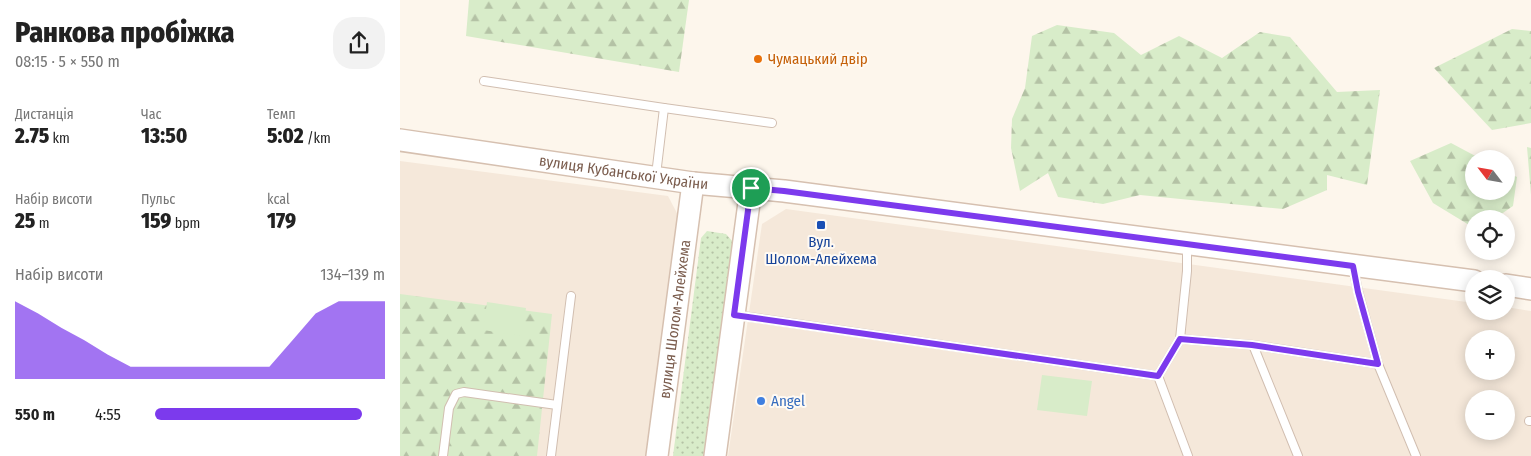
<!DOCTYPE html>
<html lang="uk">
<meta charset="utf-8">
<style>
body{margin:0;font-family:"Fira Sans Condensed",sans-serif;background:#f2f2f2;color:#222;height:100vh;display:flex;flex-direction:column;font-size:19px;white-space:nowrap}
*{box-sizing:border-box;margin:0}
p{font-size:16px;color:#767676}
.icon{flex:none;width:28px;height:28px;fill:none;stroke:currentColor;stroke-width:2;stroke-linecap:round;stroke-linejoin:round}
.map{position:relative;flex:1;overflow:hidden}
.side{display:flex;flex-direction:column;background:#fff;width:400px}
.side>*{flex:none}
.needle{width:32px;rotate:301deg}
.controls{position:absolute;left:1065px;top:150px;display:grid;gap:10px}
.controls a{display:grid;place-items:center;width:50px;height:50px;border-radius:50%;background:#fff;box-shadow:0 2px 12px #0003;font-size:25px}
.pin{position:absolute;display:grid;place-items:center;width:42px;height:42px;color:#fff;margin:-21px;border:2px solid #fff;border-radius:50%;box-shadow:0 1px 5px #0007}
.round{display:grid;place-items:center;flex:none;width:52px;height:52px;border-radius:20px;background:#f2f2f2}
.overview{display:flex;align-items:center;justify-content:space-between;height:85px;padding:0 15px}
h1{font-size:28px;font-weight:800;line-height:38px}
.stats{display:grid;grid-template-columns:repeat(3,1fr);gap:8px;height:85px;padding:5px 15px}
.stats div{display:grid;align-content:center}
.stats b{font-size:21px;font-weight:800}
.stats small{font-size:14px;font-weight:400}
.stats p{font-size:14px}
.chart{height:140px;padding:10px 15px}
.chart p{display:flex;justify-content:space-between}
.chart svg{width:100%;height:90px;margin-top:5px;fill:#7c3aed;opacity:.7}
ul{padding:0 15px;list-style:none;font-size:16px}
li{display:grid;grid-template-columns:80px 60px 1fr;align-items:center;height:38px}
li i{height:12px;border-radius:6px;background:#7c3aed}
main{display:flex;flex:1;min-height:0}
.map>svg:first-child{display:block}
.residential{fill:#f5e8da;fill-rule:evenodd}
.grass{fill:url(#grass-dots)}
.forest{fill:url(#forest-firs)}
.park{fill:#d8ecc9}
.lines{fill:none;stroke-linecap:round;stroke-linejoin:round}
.lane-casing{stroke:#d1beb0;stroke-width:10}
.secondary-casing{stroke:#d6c0b0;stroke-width:24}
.lane{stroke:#fff;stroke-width:8}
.secondary{stroke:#fff;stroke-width:21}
.route-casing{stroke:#fff;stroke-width:10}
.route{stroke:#7c3aed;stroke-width:6}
.food-dot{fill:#e8710a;stroke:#fffaf3;stroke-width:2}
.transit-dot{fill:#1a4fb4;stroke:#fffaf3;stroke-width:2}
.shop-dot{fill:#3f7fe0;stroke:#fffaf3;stroke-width:2}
.labels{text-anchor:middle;stroke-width:4;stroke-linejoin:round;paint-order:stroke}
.food-label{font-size:15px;fill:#c56008;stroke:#fffaf3;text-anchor:start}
.street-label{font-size:15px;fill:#7a5c4d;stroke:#fffaf3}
.transit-label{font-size:15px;fill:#164399;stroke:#fffaf3}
.shop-label{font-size:15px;fill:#366cbe;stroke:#fffaf3;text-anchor:start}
</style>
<main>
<section class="side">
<div class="overview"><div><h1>Ранкова пробіжка</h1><p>08:15 · 5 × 550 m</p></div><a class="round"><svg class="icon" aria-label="share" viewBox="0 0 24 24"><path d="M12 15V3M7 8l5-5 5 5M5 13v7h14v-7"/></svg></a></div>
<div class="stats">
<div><p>Дистанція</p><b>2.75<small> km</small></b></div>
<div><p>Час</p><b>13:50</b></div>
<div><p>Темп</p><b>5:02<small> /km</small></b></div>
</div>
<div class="stats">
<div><p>Набір висоти</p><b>25<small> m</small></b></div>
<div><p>Пульс</p><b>159<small> bpm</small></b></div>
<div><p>kcal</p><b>179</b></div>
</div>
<div class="chart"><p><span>Набір висоти</span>134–139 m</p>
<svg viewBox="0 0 160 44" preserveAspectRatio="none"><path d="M0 44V6L10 12L20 19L30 25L40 32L50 38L60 38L70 38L80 38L90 38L100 38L110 38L120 25L130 12L140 6L150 6L160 6V44z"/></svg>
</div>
<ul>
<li><b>550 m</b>4:55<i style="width:90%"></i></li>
</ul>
</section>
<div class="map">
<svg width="1131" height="456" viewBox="0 0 1131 456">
<defs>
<pattern id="grass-dots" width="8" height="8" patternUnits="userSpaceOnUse" patternTransform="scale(1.25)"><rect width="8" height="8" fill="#d8ecc9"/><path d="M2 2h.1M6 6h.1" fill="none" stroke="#b4c2a5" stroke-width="1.8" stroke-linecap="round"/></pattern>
<pattern id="forest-firs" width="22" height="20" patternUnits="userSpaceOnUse" patternTransform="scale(1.25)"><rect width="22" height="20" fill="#d8ecc9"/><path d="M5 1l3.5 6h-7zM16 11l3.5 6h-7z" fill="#b4c2a5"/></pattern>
</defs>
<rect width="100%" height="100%" fill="#fdf6ec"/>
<g class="residential">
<path d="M0,161L268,196L279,217L246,456H0Z"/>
<path d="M386,209L1074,303V311H1106V307L1131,311V456H328L362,224ZM1074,339H1106V371H1074ZM1074,399H1106V431H1074Z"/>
</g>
<path class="grass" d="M307,231L326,234L333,242L304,456H273L301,238Z"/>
<g class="forest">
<path d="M69,0H289L279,72L66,36Z"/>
<path d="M657,25L714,33L741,55L779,36L822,58L860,32L890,37L937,92L980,90L967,185L927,175V190L883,209L740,195L703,204L658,197L648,173L620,191L611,148L612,119L625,88L632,36Z"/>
<path d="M1112,29L1131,31V123L1092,130L1034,68Z"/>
<path d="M1051,143L1081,159H1074V191H1106V172L1117,177L1113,206L1094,219H1074V228L1033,203L1010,161Z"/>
<path d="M1127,147L1131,148V195Z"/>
<path d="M0,294L152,314L137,456H0Z"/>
</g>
<g class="park">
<path d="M87,302L126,308L122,336L83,330Z"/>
<path d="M642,375L692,381L687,416L637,410Z"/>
</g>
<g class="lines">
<g class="lane-casing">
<g id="lane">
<path d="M84,81L264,108L372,123"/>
<path d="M256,175L264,108"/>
<path d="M787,245V271L780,339L758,376L788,456"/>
<path d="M953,267L958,291L978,364L1016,456"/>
<path d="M336,315L758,376"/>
<path d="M780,339L853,345L898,456"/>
<path d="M853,345L978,364"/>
<path d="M1129,421H1131"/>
<path d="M43,456L49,408L56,394L64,392L157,405"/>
<path d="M151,456L171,296"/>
</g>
</g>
<g class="secondary-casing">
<g id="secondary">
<path id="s1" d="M0,140L293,183L384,191L1074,281"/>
<path d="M1106,285L1131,289"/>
<path id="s2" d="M257,456L293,183"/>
<path d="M315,456L351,188"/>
</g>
</g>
<use href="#lane" class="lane"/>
<use href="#secondary" class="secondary"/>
</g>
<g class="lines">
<g class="route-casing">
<path id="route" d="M351,188L384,191L953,266L958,292L978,364L852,345L780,339L758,376L334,315Z"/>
</g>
<use href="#route" class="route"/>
</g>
<circle class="food-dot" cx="358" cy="59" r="5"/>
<rect class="transit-dot" x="416" y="220" width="10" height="10" rx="2.5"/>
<circle class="shop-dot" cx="361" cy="401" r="5"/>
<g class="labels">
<g class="food-label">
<text x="368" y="64">Чумацький двір</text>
</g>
<g class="street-label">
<text dy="5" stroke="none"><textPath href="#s1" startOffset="226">вулиця Кубанської України</textPath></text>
<text dy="5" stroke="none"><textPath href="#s2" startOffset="138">вулиця Шолом-Алейхема</textPath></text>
</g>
<g class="transit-label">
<text x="421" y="247">Вул.<tspan x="421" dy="17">Шолом-Алейхема</tspan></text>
</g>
<g class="shop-label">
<text x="371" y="406">Angel</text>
</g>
</g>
</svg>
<div class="controls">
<a><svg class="needle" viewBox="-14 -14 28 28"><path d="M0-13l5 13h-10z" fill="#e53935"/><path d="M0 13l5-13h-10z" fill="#767676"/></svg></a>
<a><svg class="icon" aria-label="locate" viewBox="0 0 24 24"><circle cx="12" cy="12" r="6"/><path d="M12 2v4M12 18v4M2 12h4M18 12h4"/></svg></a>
<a><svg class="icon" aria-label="layers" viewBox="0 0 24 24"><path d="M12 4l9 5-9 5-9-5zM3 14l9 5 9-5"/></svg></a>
<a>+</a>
<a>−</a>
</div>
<div class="pin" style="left:351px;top:188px;background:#1e9e55"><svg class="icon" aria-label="arrive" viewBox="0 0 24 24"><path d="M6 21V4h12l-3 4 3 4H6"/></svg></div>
</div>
</main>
